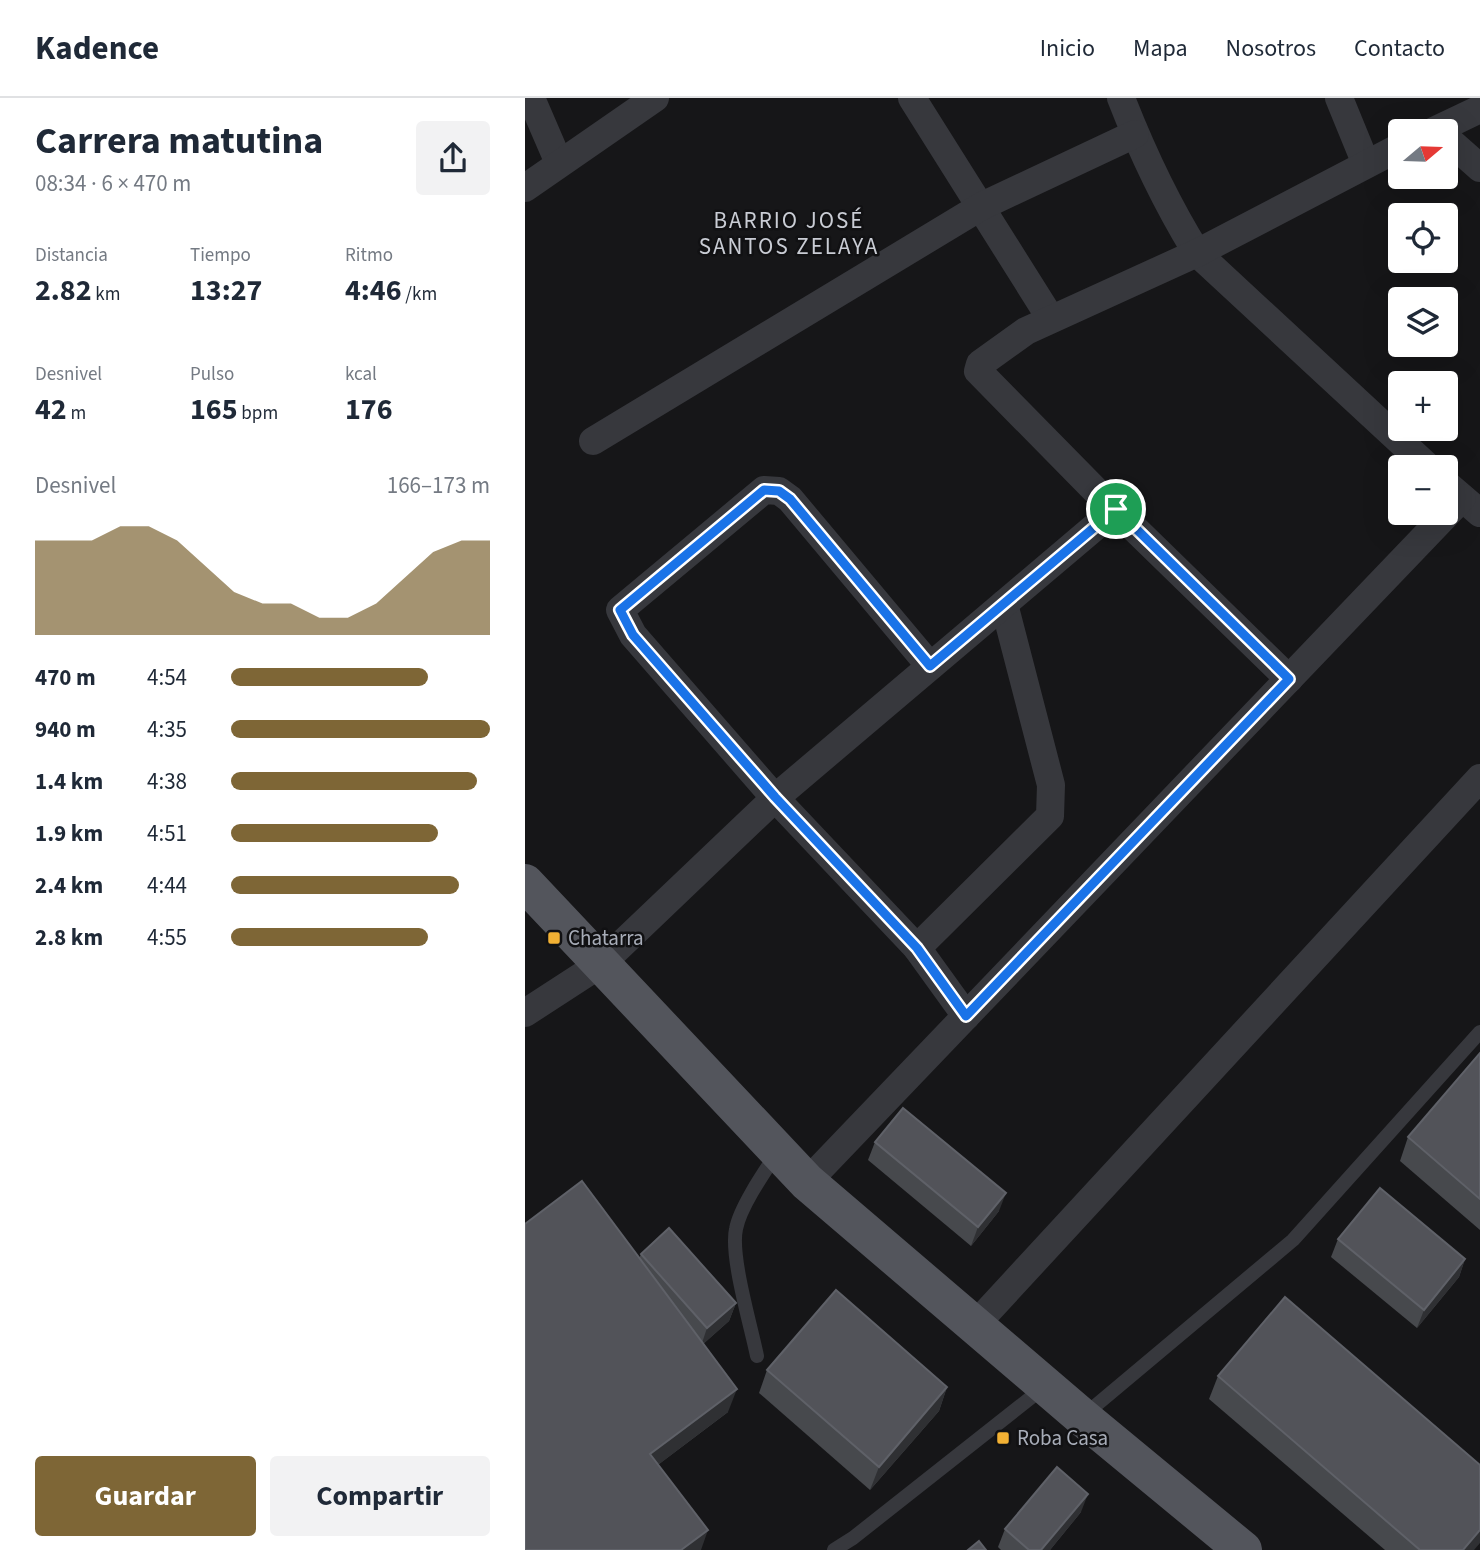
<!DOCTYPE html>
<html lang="es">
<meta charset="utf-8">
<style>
body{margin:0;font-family:"Source Sans 3",sans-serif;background:#f2f2f3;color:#1f2937;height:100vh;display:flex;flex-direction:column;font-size:26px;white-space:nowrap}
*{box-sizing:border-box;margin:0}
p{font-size:23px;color:#747a83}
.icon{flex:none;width:38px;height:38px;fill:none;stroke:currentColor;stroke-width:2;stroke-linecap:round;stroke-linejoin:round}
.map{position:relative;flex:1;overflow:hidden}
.details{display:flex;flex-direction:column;background:#fff;width:525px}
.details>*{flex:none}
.needle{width:46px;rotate:71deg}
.controls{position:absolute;left:863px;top:21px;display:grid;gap:14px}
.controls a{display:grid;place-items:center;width:70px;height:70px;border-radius:7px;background:#fff;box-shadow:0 7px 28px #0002;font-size:35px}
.pin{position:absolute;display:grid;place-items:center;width:60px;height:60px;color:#fff;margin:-30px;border:4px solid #fff;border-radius:50%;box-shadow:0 2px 7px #0007}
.round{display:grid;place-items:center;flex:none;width:74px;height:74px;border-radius:7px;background:#f2f2f3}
.headline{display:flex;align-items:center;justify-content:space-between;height:119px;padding:0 35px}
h1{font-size:38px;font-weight:700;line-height:52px}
.figures{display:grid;grid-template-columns:repeat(3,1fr);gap:10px;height:119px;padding:7px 35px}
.figures div{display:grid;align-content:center}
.figures b{font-size:30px;font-weight:700}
.figures small{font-size:19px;font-weight:400}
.figures p{font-size:19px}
.chart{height:196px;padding:14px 35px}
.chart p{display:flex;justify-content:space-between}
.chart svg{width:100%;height:126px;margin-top:7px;fill:#7e6636;opacity:.7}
.cta{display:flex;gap:14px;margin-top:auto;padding:14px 35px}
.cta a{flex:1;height:80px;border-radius:7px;background:#7e6636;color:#fff;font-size:28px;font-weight:700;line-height:80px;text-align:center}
.cta a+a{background:#f2f2f3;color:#1f2937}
ul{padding:0 35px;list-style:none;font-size:23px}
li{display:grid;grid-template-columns:112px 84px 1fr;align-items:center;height:52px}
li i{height:18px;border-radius:9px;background:#7e6636}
header{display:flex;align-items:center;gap:42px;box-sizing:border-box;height:98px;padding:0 35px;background:#fff;border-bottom:2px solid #e0e1e3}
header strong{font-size:33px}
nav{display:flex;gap:38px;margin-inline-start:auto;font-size:24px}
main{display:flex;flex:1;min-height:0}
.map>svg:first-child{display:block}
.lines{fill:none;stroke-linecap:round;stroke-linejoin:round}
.service{stroke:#37383d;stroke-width:14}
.minor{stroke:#37383d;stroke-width:28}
.primary{stroke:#53555c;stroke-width:38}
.wall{fill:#47494d}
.shaded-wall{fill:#2f3033}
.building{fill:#525359;stroke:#5f6168;stroke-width:2}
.route-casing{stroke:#fff;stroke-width:14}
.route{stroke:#1a73e8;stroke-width:9}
.poi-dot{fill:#f2b134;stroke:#111113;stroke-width:2.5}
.labels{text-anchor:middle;stroke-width:5;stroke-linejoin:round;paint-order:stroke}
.poi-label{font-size:21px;fill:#a8adb8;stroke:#111113;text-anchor:start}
.neighbourhood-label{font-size:23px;letter-spacing:2px;fill:#c9ccd4;stroke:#111113}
</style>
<header>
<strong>Kadence</strong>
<nav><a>Inicio</a><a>Mapa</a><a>Nosotros</a><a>Contacto</a></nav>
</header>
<main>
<section class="details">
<div class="headline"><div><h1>Carrera matutina</h1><p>08:34 · 6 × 470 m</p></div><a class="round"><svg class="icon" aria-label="share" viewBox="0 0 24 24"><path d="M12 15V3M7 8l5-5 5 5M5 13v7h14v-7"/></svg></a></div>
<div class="figures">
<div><p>Distancia</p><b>2.82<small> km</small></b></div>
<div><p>Tiempo</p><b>13:27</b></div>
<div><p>Ritmo</p><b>4:46<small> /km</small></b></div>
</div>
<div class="figures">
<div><p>Desnivel</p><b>42<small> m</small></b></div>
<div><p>Pulso</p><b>165<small> bpm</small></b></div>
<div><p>kcal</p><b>176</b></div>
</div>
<div class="chart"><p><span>Desnivel</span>166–173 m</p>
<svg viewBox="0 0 160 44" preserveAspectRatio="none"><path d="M0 44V11L10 11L20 11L30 6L40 6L50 11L60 20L70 29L80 33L90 33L100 38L110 38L120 33L130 24L140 15L150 11L160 11V44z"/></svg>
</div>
<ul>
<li><b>470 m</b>4:54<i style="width:76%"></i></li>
<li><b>940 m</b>4:35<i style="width:100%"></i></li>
<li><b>1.4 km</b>4:38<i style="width:95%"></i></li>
<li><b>1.9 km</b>4:51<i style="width:80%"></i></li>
<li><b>2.4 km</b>4:44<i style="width:88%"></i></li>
<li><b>2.8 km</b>4:55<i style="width:76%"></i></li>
</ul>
<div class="cta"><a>Guardar</a><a>Compartir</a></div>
</section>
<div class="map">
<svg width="955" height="1452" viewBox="0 0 955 1452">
<rect width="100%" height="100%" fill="#161618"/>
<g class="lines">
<g class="service">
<path d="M232,1258C226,1228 205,1158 211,1131C215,1109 240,1073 252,1055"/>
<path d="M557,1319L768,1142L955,934"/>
<path d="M309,1452L328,1440L518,1290"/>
</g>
<g class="minor">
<path d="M6,0L34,65"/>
<path d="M387,0L526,221"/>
<path d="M596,0C617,54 641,105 672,155L903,369"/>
<path d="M814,0L841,66"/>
<path d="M909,33L955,11"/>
<path d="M920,39L955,70"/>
<path d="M0,90L130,0"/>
<path d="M68,343L457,108L610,36"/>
<path d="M920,385L955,415"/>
<path d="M405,568L265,401L254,393L239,392L95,512L108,537L250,700L392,850L441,918"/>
<path d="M764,581L572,394L453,273L455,266L501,233L672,155L875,49"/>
<path d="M392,850L525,718L526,687L479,506"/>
<path d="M0,915L77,865L250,700L591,411"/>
<path d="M282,1084L937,400"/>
<path d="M451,1226L955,680"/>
</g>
<path class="primary" d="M0,785L282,1084L557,1319L718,1452"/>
</g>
<g class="wall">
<path d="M955,955V1132L875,1063L883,1039Z"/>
<path d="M350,1044L474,1113L446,1148L343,1062Z"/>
<path d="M813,1141L940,1161L934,1179L892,1230L806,1159Z"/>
<path d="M116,1156L211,1205L204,1223L178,1246L203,1314L134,1366L0,1452Z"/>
<path d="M242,1272L422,1289L414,1313L345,1392L234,1295Z"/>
<path d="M693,1278L949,1452H860L684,1301Z"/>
<path d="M556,1414L525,1452H476L473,1449L480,1431Z"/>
</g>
<g class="shaded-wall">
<path d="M481,1095L474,1113L446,1148L453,1129Z"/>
<path d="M940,1161L934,1179L892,1230L899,1212Z"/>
<path d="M211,1205L204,1223L176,1248L182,1230Z"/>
<path d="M422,1289L414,1313L345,1392L354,1369Z"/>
<path d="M212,1291L203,1314L117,1379L125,1356Z"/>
<path d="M563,1396L556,1414L525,1452H516Z"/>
<path d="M183,1432L176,1452H156Z"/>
<path d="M955,1432V1445L949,1452H938Z"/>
</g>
<g class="building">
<path d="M955,955V1101L883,1039Z"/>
<path d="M378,1010L481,1095L453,1129L350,1044Z"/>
<path d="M57,1083L212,1291L125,1356L183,1432L156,1452H0V1126Z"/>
<path d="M855,1090L940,1161L899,1212L813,1141Z"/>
<path d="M144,1130L211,1205L182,1230L116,1156Z"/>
<path d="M311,1192L422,1289L354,1369L242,1272Z"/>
<path d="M760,1199L955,1367V1432L938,1452H895L693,1278Z"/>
<path d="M532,1369L563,1396L516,1452H504L480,1431Z"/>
<path d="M454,1443L461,1452H443Z"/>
</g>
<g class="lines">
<g class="route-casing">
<path id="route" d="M239,392L254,393L265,401L405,568L591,411L764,581L441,918L392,850L250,699L108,537L95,512Z"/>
</g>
<use href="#route" class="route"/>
</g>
<g class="poi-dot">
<rect x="22" y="833" width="14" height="14" rx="3.5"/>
<rect x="471" y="1333" width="14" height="14" rx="3.5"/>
</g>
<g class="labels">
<g class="poi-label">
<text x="43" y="847">Chatarra</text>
<text x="492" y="1347">Roba Casa</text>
</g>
<g class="neighbourhood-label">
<text x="264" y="130">BARRIO JOSÉ<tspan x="264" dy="26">SANTOS ZELAYA</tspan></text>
</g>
</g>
</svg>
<div class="controls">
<a><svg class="needle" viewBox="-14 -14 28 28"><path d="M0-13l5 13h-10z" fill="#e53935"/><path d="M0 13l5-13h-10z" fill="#747a83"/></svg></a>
<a><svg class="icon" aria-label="locate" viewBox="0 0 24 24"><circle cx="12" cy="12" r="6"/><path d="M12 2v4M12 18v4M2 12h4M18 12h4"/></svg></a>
<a><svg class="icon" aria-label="layers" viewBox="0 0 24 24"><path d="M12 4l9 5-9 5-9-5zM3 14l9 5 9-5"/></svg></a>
<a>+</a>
<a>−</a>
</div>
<div class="pin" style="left:591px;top:411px;background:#1e9e55"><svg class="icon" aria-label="arrive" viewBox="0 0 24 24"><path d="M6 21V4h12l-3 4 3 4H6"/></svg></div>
</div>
</main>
